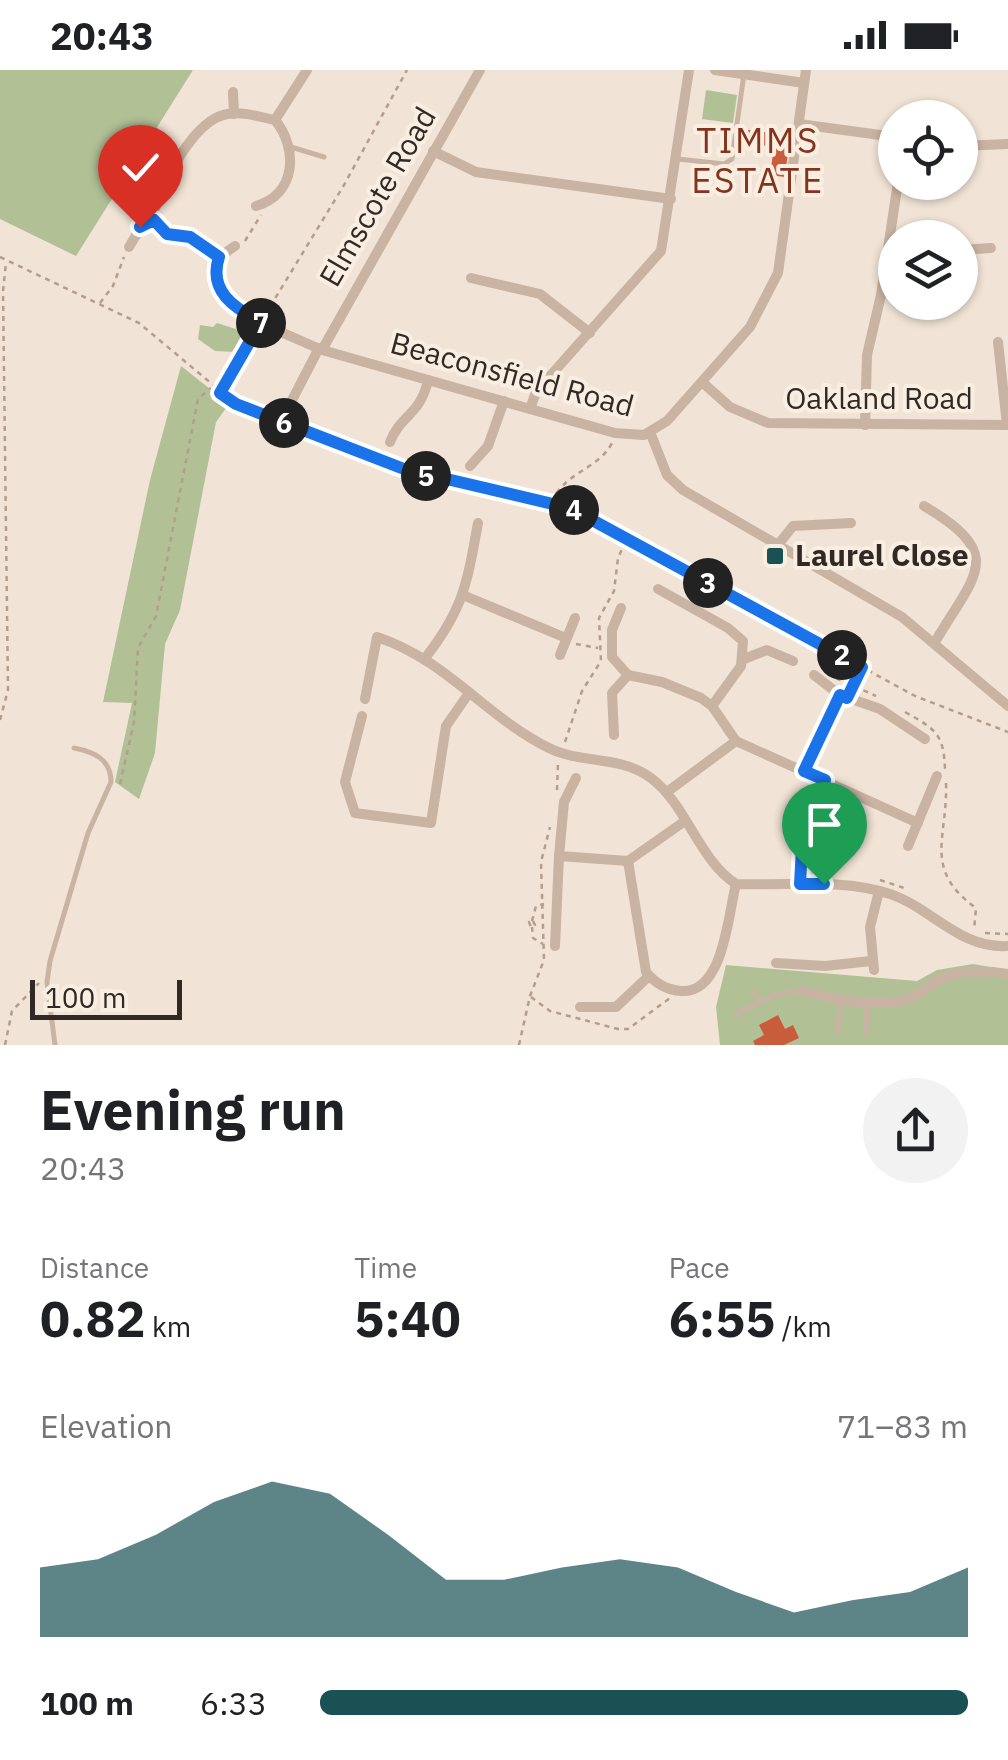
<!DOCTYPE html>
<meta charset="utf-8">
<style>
body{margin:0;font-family:"IBM Plex Sans",sans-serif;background:#f2f2f2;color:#202124;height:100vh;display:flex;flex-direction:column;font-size:38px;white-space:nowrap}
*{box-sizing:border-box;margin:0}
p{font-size:32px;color:#757577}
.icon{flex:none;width:55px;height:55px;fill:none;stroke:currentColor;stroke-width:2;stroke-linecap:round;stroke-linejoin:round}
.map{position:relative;height:975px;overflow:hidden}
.drawer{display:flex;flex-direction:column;background:#fff;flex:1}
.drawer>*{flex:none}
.buttons{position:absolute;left:878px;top:30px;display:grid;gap:20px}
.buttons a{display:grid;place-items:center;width:100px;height:100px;border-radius:50%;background:#fff;box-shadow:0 2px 8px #0004;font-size:50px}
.scale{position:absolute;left:30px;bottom:25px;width:152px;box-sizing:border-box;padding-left:10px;border:5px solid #332924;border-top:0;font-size:28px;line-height:35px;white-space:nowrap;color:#332924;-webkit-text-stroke:8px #f9eee2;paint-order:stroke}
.pin{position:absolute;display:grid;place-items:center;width:85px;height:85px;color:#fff;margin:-102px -42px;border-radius:50% 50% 50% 0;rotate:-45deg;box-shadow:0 0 10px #0007}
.pin .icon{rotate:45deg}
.km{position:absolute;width:50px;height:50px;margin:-25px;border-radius:50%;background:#222;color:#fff;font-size:28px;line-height:50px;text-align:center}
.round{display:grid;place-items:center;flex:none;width:105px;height:105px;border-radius:52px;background:#f2f2f2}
.headline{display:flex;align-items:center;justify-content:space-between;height:170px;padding:0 40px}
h1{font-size:55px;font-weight:800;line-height:75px}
.metrics{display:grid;grid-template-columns:repeat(3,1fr);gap:15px;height:170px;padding:10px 40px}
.metrics div{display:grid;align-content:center}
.metrics b{font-size:50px;font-weight:800}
.metrics small{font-size:28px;font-weight:400}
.metrics p{font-size:28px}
.chart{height:280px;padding:20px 40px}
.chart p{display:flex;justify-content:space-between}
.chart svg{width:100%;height:180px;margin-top:10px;fill:#195155;opacity:.7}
ul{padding:0 40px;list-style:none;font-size:32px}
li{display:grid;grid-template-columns:160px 120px 1fr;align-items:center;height:75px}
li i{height:25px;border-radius:12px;background:#195155}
.status{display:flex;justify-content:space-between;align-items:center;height:70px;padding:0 50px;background:#fff;direction:ltr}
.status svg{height:28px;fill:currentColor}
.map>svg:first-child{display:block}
.green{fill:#b2c096}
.building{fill:#c95d3b}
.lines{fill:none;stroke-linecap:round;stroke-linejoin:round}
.path{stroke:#b59d8c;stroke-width:2.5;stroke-dasharray:5 5;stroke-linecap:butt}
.service{stroke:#c9b3a2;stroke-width:5}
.minor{stroke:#c9b3a2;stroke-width:10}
.route-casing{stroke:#fff;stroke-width:20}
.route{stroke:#1a73e8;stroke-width:12}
.poi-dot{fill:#195155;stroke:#f9eee2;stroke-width:4}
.labels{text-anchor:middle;stroke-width:8;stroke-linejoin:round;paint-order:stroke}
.street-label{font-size:30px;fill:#332924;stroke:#f9eee2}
.poi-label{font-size:30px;font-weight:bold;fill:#332924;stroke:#f9eee2;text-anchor:start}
.quarter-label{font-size:35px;letter-spacing:2.5px;fill:#84341c;stroke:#f9eee2}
</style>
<div class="status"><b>20:43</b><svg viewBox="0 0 49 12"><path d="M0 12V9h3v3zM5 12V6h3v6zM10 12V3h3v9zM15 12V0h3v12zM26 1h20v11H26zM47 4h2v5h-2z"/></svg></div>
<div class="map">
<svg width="1008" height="975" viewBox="0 0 1008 975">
<rect width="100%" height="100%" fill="#f1e4d6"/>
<g class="green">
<path d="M0,0H193L76,186L0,149Z"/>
<path d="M706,20L737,25L733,53L702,49Z"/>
<path d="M217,253L239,260L241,273L235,282L215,281L198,269L200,255L213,257Z"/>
<path d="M181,296L229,334L216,352L180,540L165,574L155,683L139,729L115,712L132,633L103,632L150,410Z"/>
<path d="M973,894L1008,900V975H720L716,937L726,895L917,911L937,900Z"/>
</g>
<g class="building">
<path d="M748,60L790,65L785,107L770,105L774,77L746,73Z"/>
<path d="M778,945L785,959L793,955L799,968L784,975H755L753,971L764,965L759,955Z"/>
</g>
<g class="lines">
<g class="path">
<path d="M245,171L261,145"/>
<path d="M0,187L139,253L236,334L404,399L570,438L915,626L1008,662"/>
<path d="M100,233L113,216L124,187"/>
<path d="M265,245L344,115L407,0"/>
<path d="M220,323L258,257"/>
<path d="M552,432C564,402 598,400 612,373"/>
<path d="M576,574L598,578"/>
<path d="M821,595L838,609L876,626"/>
<path d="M854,613L862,598"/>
<path d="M905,642C935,659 944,663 945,700"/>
<path d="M0,650L8,620L3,221L6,193"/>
<path d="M565,672L582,621L601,591L599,548L614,521L618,488L626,470"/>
<path d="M946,713C948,768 922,799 976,838L974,860"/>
<path d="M120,714L134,652L138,578L156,546L198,329L211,318"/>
<path d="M557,720L558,693"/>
<path d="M880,810L904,818"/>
<path d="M532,851L536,836L544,834"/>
<path d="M533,851L535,855L531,857L529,852Z"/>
<path d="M532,857L533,868L543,874"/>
<path d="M985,863L1008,864"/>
<path d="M531,927L550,941L618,959H628L670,928"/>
<path d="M5,975L12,941L39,913"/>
<path d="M519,975L530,926L544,890L541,792L550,757"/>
</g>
<g class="service">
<path d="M291,77L324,87"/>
<path d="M678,89L724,94L732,89L744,4"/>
<path d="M754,922L759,933"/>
<path d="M736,944L776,924L802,921"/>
<path d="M838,963L840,932"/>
<path d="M866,964L867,934"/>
<path d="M55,975L47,912L50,891L88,763L111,712C111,689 94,682 74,678"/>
</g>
<g class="minor">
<path d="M715,0L804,13"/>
<path d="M233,22L234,44"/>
<path d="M275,50L307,0"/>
<path d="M799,54L895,67"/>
<path d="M960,76L1008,74"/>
<path d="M433,81L476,102L671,129"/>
<path d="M235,176L219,187L215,212L227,229L254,248"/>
<path d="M129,177L141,157L154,150"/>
<path d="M960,180L991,178"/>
<path d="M219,187C210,181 201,173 192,169C175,160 160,168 153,145C161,115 193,50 227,44C242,41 260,47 275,50C298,78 297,124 256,136"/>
<path d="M471,208L540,224L590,263"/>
<path d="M274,259L322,280L615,363L644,365L667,351L750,257L778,203L806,0"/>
<path d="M998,272L1007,355"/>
<path d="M322,280L480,0"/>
<path d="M702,312L730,337L768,353L1008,355"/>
<path d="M289,336L319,278"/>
<path d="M530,339L536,322L661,181L689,0"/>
<path d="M865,355L867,285L881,225L898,112"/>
<path d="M650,362L667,405L683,420L902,547L1008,636"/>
<path d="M390,372C401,344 420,346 428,310"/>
<path d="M470,396L488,376L504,331"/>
<path d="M924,436C1007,485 975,504 935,572"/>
<path d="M777,476L793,456L851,453"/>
<path d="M658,519L728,558L743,571L741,596L712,636"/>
<path d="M465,526L566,568"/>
<path d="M621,538L612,560V587L628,605L662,612L701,628L712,636L736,671L918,753"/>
<path d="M560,585L575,548"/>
<path d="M426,587C464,538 467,513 478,453"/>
<path d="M744,589L767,580L793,591"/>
<path d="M814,605L840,625L880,639L925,669"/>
<path d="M365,629L377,567C447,590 486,647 549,678C581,694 620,685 651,708C687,735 698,789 736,814C786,816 841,808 890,824C932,838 959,879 1008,876"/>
<path d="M362,646L345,712L355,743L431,753L446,656L469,623"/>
<path d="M614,665L612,623L628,605"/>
<path d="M804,701L840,625"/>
<path d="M576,708L564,732L559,786L628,791L685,751"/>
<path d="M667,722L736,671"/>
<path d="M908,776L937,706"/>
<path d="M628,791L646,902C655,913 667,920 681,921C724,924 728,844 736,814"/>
<path d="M800,814L803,759L825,710"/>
<path d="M555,876L559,786"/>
<path d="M776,893L825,896L871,891"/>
<path d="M874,900L870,857L879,821"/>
<path d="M803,921C834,929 872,938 904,930C920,926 930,913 945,907C964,900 989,901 1008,904"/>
<path d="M580,937H616L649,906"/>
</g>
</g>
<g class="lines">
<g class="route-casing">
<path id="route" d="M140,157L154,150L167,164L190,167L219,187C208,221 234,238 261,252L220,323L236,334L404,399L570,438L862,597L847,628L840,625L804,701L825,710L803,759L800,814H824"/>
</g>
<use href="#route" class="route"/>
</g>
<rect class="poi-dot" x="765" y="476" width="20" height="20" rx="5"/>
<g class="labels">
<g class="street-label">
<text transform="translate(378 127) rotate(-60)" y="10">Elmscote Road</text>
<text transform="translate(512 305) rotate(15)" y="10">Beaconsfield Road</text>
<text x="879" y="339">Oakland Road</text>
</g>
<g class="poi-label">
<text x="795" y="496">Laurel Close</text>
</g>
<g class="quarter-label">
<text x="758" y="83">TIMMS<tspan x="758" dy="40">ESTATE</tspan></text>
</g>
</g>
</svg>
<div class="buttons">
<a><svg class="icon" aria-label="locate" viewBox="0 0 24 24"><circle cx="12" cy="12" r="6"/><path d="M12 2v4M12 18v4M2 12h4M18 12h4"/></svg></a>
<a><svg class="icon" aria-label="layers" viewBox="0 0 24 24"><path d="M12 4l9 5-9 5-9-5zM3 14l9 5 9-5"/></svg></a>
</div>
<div class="scale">100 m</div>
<div class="pin" style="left:824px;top:814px;background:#1e9e55"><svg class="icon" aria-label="arrive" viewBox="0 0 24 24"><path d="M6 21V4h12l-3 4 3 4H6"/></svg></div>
<div class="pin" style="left:140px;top:157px;background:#d93025"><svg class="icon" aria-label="check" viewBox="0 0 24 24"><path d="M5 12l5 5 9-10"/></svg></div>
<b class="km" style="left:842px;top:585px">2</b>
<b class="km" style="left:708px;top:513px">3</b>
<b class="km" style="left:574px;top:440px">4</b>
<b class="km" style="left:426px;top:406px">5</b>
<b class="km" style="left:284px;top:353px">6</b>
<b class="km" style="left:261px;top:253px">7</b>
</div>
<section class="drawer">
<div class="headline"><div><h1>Evening run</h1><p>20:43</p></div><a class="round"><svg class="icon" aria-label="share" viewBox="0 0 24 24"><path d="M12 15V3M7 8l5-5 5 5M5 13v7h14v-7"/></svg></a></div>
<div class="metrics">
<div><p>Distance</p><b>0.82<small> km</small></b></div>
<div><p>Time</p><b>5:40</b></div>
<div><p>Pace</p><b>6:55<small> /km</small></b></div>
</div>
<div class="chart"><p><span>Elevation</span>71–83 m</p>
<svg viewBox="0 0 160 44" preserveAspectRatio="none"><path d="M0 44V27L10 25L20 19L30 11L40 6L50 9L60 19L70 30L80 30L90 27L100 25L110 27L120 33L130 38L140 35L150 33L160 27V44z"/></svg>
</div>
<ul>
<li><b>100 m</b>6:33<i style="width:100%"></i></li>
</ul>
</section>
